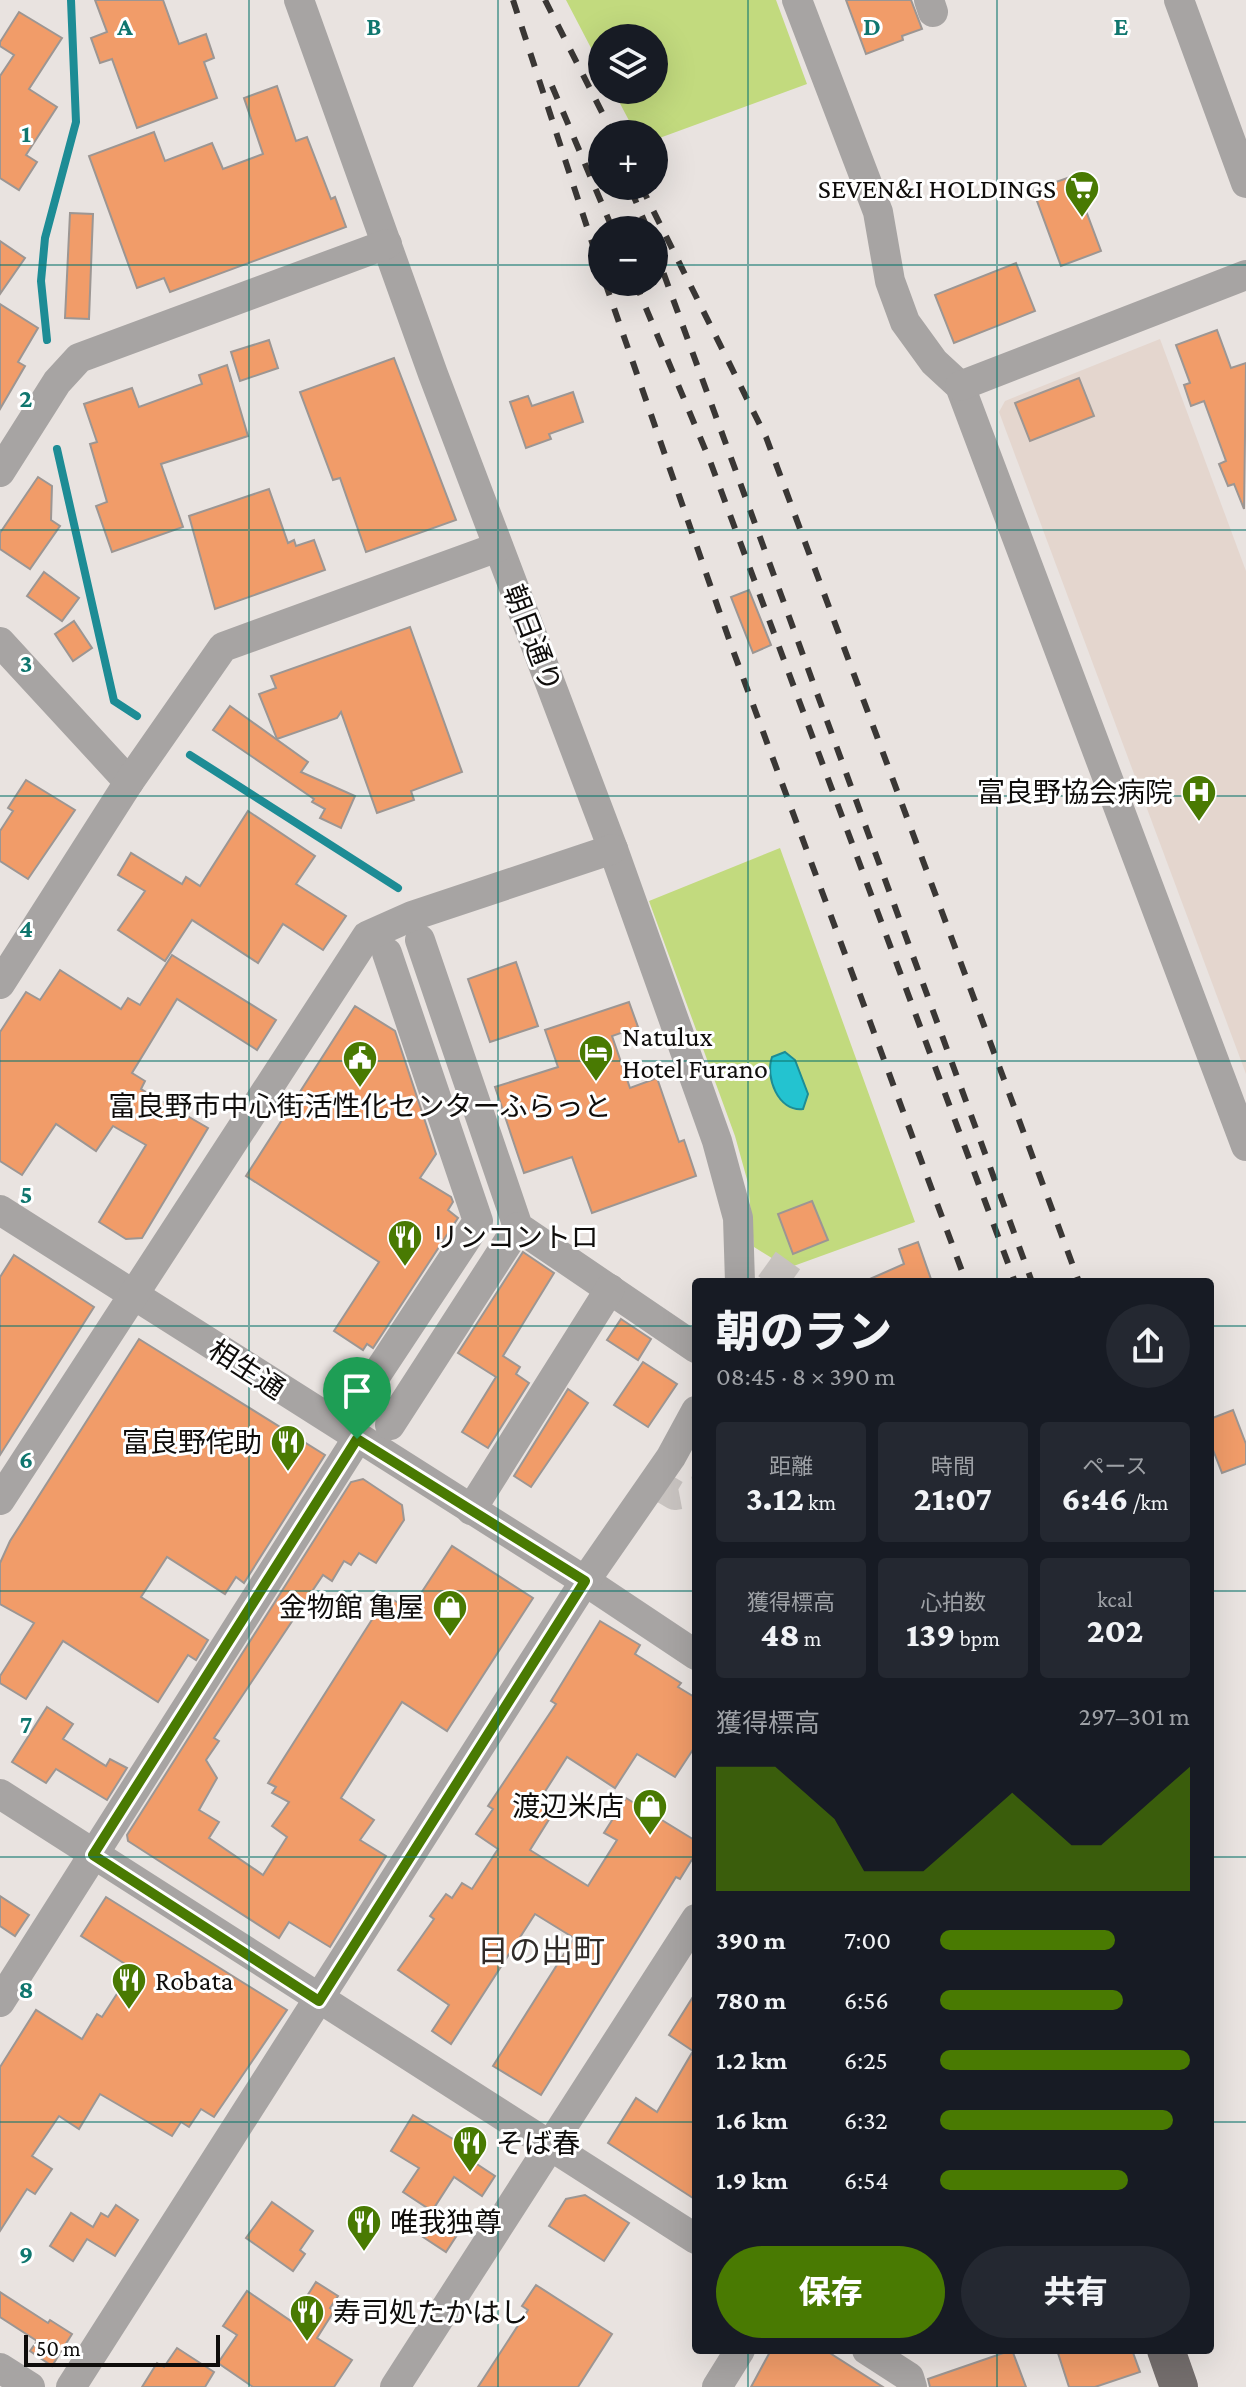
<!DOCTYPE html>
<html lang="ja">
<meta charset="utf-8">
<style>
body{margin:0;font-family:"Crimson Pro","Noto Sans JP",serif;background:#242831;color:#f1f3f6;height:100vh;display:flex;flex-direction:column;font-size:30px;white-space:nowrap}
*{box-sizing:border-box;margin:0}
p{font-size:26px;color:#9ea1a6}
.icon{flex:none;width:44px;height:44px;fill:none;stroke:currentColor;stroke-width:2;stroke-linecap:round;stroke-linejoin:round}
.map{position:relative;flex:1;overflow:hidden}
.panel{position:absolute;left:692px;top:1278px;width:522px;height:1076px;display:flex;flex-direction:column;background:#171b24;border-radius:8px;box-shadow:0 8px 32px #0002}
.panel>*{flex:none}
.buttons{position:absolute;left:588px;top:24px;display:grid;gap:16px}
.buttons a{display:grid;place-items:center;width:80px;height:80px;border-radius:50%;background:#171b24;box-shadow:0 8px 32px #0002;font-size:40px}
.scale{position:absolute;left:24px;bottom:20px;width:196px;box-sizing:border-box;padding-left:8px;border:4px solid #0f0d0b;border-top:0;font-size:22px;line-height:28px;white-space:nowrap;color:#0f0d0b;-webkit-text-stroke:6px #fff;paint-order:stroke}
.pin{position:absolute;display:grid;place-items:center;width:68px;height:68px;color:#fff;margin:-82px -34px;border-radius:50% 50% 50% 0;rotate:-45deg;box-shadow:0 0 8px #0007}
.pin .icon{rotate:45deg}
.round{display:grid;place-items:center;flex:none;width:84px;height:84px;border-radius:42px;background:#242831}
.headline{display:flex;align-items:center;justify-content:space-between;height:136px;padding:0 24px}
h1{font-size:44px;font-weight:800;line-height:60px}
.stats{display:grid;grid-template-columns:repeat(3,1fr);gap:12px;height:136px;padding:8px 24px}
.stats div{display:grid;align-content:center;border-radius:8px;background:#242831;text-align:center}
.stats b{font-size:34px;font-weight:800}
.stats small{font-size:22px;font-weight:400}
.stats p{font-size:22px}
.chart{height:224px;padding:16px 24px}
.chart p{display:flex;justify-content:space-between}
.chart svg{width:100%;height:144px;margin-top:8px;fill:#497a02;opacity:.7}
.primary-button{display:flex;gap:16px;margin-top:auto;padding:16px 24px}
.primary-button a{flex:1;height:92px;border-radius:48px;background:#497a02;color:#fff;font-size:32px;font-weight:800;line-height:92px;text-align:center}
.primary-button a+a{background:#242831;color:#f1f3f6}
ul{padding:0 24px;list-style:none;font-size:26px}
li{display:grid;grid-template-columns:128px 96px 1fr;align-items:center;height:60px}
li i{height:20px;border-radius:10px;background:#497a02}
.map>svg:first-child{display:block}
.built{fill:#e4d6ce}
.green{fill:#c2da7e}
.water{fill:#23c3d0;stroke:#1d8c95;stroke-width:2}
.lines{fill:none;stroke-linecap:round;stroke-linejoin:round}
.stream{stroke:#1d8c95;stroke-width:8}
.building{fill:#f19c69;stroke:#9c9693;stroke-width:2}
.minor-tunnel{stroke:#c8c3c0;stroke-width:30;stroke-dasharray:30 15;stroke-linecap:butt}
.minor{stroke:#a7a4a3;stroke-width:30}
.major{stroke:#746e6d;stroke-width:38}
.rail{stroke:#3a3735;stroke-width:6;stroke-dasharray:14 14;stroke-linecap:butt}
.route-casing{stroke:#fff;stroke-width:16}
.route{stroke:#497a02;stroke-width:10}
.grid{fill:none;stroke:#0f766e;stroke-width:2;stroke-opacity:0.55}
.labels{text-anchor:middle;stroke-width:6;stroke-linejoin:round;paint-order:stroke}
.poi-label{font-size:28px;fill:#0f0d0b;stroke:#fff;text-anchor:start}
.street-label{font-size:28px;fill:#0f0d0b;stroke:#fff}
.quarter-label{font-size:32px;fill:#312c29;stroke:#fff}
.grid-label{font-size:26px;text-anchor:middle;font-weight:bold;fill:#0f766e;stroke:#fff;stroke-width:6;stroke-linejoin:round;paint-order:stroke}
</style>
<div class="map">
<svg width="1246" height="2387" viewBox="0 0 1246 2387">
<rect width="100%" height="100%" fill="#e9e3e0"/>
<path class="built" d="M1160,339L1246,571V1074L999,412L1005,401Z"/>
<g class="green">
<path d="M566,0H776L807,84L654,140V134H636L613,90H654V38H602V69Z"/>
<path d="M780,848L915,1222L788,1268L754,1247L748,1183L735,1136L649,901Z"/>
</g>
<path class="water" d="M785,1052L795,1060L808,1094L803,1109C778,1112 765,1077 772,1057Z"/>
<g class="lines">
<g class="stream">
<path d="M47,340L41,281L45,238L76,122L71,0"/>
<path d="M57,449L114,701L137,716"/>
<path d="M190,755L398,888"/>
</g>
</g>
<g class="building">
<path d="M95,0H163L179,44L206,34L214,58L204,62L217,98L137,128L112,59L100,63L91,38L107,32Z"/>
<path d="M846,0H911L922,29L902,36L903,40L866,54Z"/>
<path d="M19,12L62,38L29,89L57,107L26,155L37,162L19,190L0,178V76L14,55L0,46V42Z"/>
<path d="M277,86L296,141L307,137L331,199L335,197L346,227L170,292L164,278L137,288L89,156L154,132L165,161L212,143L223,169L263,154L244,98Z"/>
<path d="M1073,176L1101,251L1061,266L1033,190Z"/>
<path d="M70,213L93,214L89,319L65,318Z"/>
<path d="M0,241L25,258L0,294Z"/>
<path d="M1016,263L1035,311L954,343L935,295Z"/>
<path d="M0,304L38,328L18,362L25,366L0,409Z"/>
<path d="M1217,330L1231,368L1246,363L1244,509L1234,484L1228,486L1219,464L1226,461L1204,401L1191,406L1184,385L1190,383L1176,345Z"/>
<path d="M269,340L278,368L240,381L231,352Z"/>
<path d="M394,358L456,520L366,552L340,478L333,480L300,392Z"/>
<path d="M227,365L248,436L161,464L183,527L112,552L96,506L107,502L90,444L97,442L84,404L132,388L139,407L202,384L199,375Z"/>
<path d="M1079,378L1094,416L1030,441L1015,403Z"/>
<path d="M573,392L583,422L549,434L551,439L526,448L510,402L528,396L532,406Z"/>
<path d="M38,477L52,486L51,520L60,526L30,569L0,549V533Z"/>
<path d="M269,489L288,543L294,540L296,546L314,540L325,570L215,609L189,516Z"/>
<path d="M44,572L79,598L62,621L27,596Z"/>
<path d="M749,590L771,645L753,653L731,597Z"/>
<path d="M74,621L92,648L73,661L55,634Z"/>
<path d="M410,627L462,772L411,791L414,800L377,813L341,712L337,718L277,739L259,694L276,688L271,676Z"/>
<path d="M230,706L308,762L301,772L355,796L341,828L320,818L325,809L312,802L314,799L213,730Z"/>
<path d="M26,780L75,810L28,879L0,861V831L13,811L8,808Z"/>
<path d="M248,811L315,856L296,884L346,916L323,950L283,924L258,963L192,920L165,961L118,930L145,891L118,875L131,853L182,884L186,877L200,886Z"/>
<path d="M172,955L276,1020L257,1050L177,999L132,1073L145,1081L141,1089L208,1128L142,1238L126,1239L99,1222L146,1145L113,1126L96,1151L56,1124L22,1175L0,1161V1032L26,992L40,1000L60,970L121,1009L128,998L140,1005Z"/>
<path d="M516,962L538,1026L490,1042L468,979Z"/>
<path d="M629,1002L638,1027L612,1036L630,1088L657,1078L679,1142L684,1140L696,1176L592,1213L572,1157L524,1173L495,1087L558,1067L545,1030Z"/>
<path d="M355,1006L395,1031L436,1154L420,1178L451,1197L453,1202L448,1210L458,1218L373,1348L367,1344L363,1350L334,1331L379,1262L246,1176Z"/>
<path d="M812,1201L828,1240L793,1254L778,1214Z"/>
<path d="M918,1242L932,1282H863L904,1264L899,1249Z"/>
<path d="M523,1252L554,1273L503,1356L520,1367L516,1374L529,1383L488,1448L462,1432L496,1377L458,1353Z"/>
<path d="M14,1255L94,1307L0,1455V1277Z"/>
<path d="M621,1319L651,1339L638,1360L607,1340Z"/>
<path d="M139,1339L325,1455L244,1583L236,1577L225,1594L167,1557L141,1597L208,1640L196,1660L188,1655L158,1702L63,1641L26,1699L0,1683V1676L34,1623L0,1604V1563L10,1541Z"/>
<path d="M643,1362L677,1384L648,1427L614,1405Z"/>
<path d="M568,1389L588,1403L531,1487L514,1476Z"/>
<path d="M1233,1410L1246,1444V1464L1222,1473L1210,1442V1419Z"/>
<path d="M363,1479L402,1505L404,1520L376,1563L359,1553L351,1565L344,1561L332,1581L323,1575L214,1738L219,1741L206,1760L217,1778L199,1810L219,1822L209,1838L263,1875L287,1837L272,1826L289,1802L272,1793L276,1787L268,1783L387,1596L410,1610L452,1546L533,1598L447,1731L402,1702L341,1798L374,1820L360,1840L386,1856L330,1947L289,1922L279,1938L128,1841L127,1835L351,1482Z"/>
<path d="M600,1621L640,1645L635,1654L681,1683L678,1687L696,1698V1745L675,1777L637,1754L615,1788L567,1757L537,1804L553,1813L530,1850L588,1886L617,1840L604,1833L626,1798L696,1841V1853L680,1879L676,1877L541,2095L493,2066L574,1938L535,1914L451,2044L432,2031L449,2005L398,1970L434,1919L430,1916L446,1894L452,1898L462,1883L472,1889L498,1849L476,1834L493,1809L488,1806L556,1704L551,1701Z"/>
<path d="M47,1707L73,1724L63,1739L106,1766L110,1759L127,1768L107,1800L56,1769L46,1783L12,1762Z"/>
<path d="M0,1896L29,1915L15,1936L0,1926Z"/>
<path d="M106,1897L287,2010L214,2117L201,2109L189,2127L181,2122L172,2136L100,2094L79,2129L59,2116L32,2156L52,2169L35,2194L27,2189L0,2231V2067L36,2010L82,2039L97,2014L102,2017L133,1969L81,1936Z"/>
<path d="M696,1992V2200L608,2143L636,2098L657,2112L693,2051L669,2035Z"/>
<path d="M413,2115L458,2142L454,2149L495,2176L482,2196L454,2177L432,2211L403,2192L419,2168L391,2151Z"/>
<path d="M585,2195L629,2223L604,2261L549,2226L566,2199Z"/>
<path d="M272,2202L313,2231L300,2250L305,2254L293,2271L246,2238Z"/>
<path d="M116,2205L138,2220L115,2256L87,2239L73,2261L50,2246L71,2213L93,2227L101,2213L108,2217Z"/>
<path d="M434,2215L459,2232L446,2252L420,2235Z"/>
<path d="M316,2282L338,2296L330,2308L334,2311L317,2338L352,2360L334,2387H253L218,2363L237,2335L223,2326L247,2291L291,2321Z"/>
<path d="M536,2285L612,2334L578,2387H478L528,2310L522,2306Z"/>
<path d="M0,2292L48,2323L50,2320L72,2334L52,2366L30,2351L37,2341L0,2317Z"/>
<path d="M177,2348L214,2372L205,2387H142L157,2363L164,2367Z"/>
<path d="M771,2350H825L883,2387H751Z"/>
<path d="M1012,2350L1026,2387H930L928,2379Z"/>
<path d="M1057,2350H1132L1140,2372L1095,2387H1069Z"/>
</g>
<g class="lines">
<g class="minor-tunnel">
<path d="M767,1264L792,1282"/>
<path d="M653,1482L675,1495L696,1491"/>
</g>
<g class="minor">
<path d="M299,0L433,374L613,849L717,1141L738,1218L740,1282"/>
<path d="M797,0L878,212L890,281L905,322L934,362L960,386L1246,1146"/>
<path d="M929,0L933,12"/>
<path d="M1179,0L1246,183"/>
<path d="M960,386L1246,275"/>
<path d="M0,472L57,382L79,358L387,244"/>
<path d="M0,642L129,782"/>
<path d="M420,940L518,1227L696,1348"/>
<path d="M0,984L129,782L223,647L498,547"/>
<path d="M0,1210L585,1581L696,1655"/>
<path d="M357,1404L478,1221L387,953"/>
<path d="M390,1425L518,1227"/>
<path d="M0,1500L367,936L412,916L613,849"/>
<path d="M471,1510L610,1289"/>
<path d="M0,1794L696,2239"/>
<path d="M0,2002L357,1439"/>
<path d="M867,2350L909,2377L912,2387"/>
<path d="M0,2368L30,2387"/>
<path d="M71,2387L585,1581L671,1457L696,1411"/>
<path d="M395,2387L696,1919"/>
<path d="M717,2387L740,2350"/>
</g>
<path class="major" d="M1166,2350L1179,2387"/>
<g class="rail">
<path d="M513,0L602,273"/>
<path d="M545,0L613,134"/>
<path d="M552,86L613,230"/>
<path d="M641,186L766,437L1079,1282"/>
<path d="M631,190L648,230"/>
<path d="M654,247L1032,1282"/>
<path d="M605,282L731,645L966,1282"/>
<path d="M635,282L710,461L1015,1282"/>
</g>
</g>
<g class="lines">
<g class="route-casing">
<path id="route" d="M357,1439L585,1581L319,2001L93,1855Z"/>
</g>
<use href="#route" class="route"/>
</g>
<path class="grid" d="M249,0V2387M498,0V2387M748,0V1282M997,0V1282M0,265H602M654,265H1246M0,530H1246M0,796H1246M0,1061H1246M0,1326H696M1210,1326H1246M0,1591H696M1210,1591H1246M0,1857H696M1210,1857H1246M0,2122H696M1210,2122H1246M748,2350V2387M997,2350V2387"/>
<defs>
<g id="supermarket-pin" transform="scale(1.8)"><path d="M0 17L-7.5 6A9.5 9.5 0 1 1 7.5 6Z" fill="#497a02" stroke="#fff"/><path d="M-6-5.5h2.5l.6 2H6L4.5 2H-2.5L-4.4-4H-6ZM-1.5 3.2a1.3 1.3 0 1 0 .1 0ZM3 3.2a1.3 1.3 0 1 0 .1 0Z" fill="#fff"/></g>
<g id="hospital-pin" transform="scale(1.8)"><path d="M0 17L-7.5 6A9.5 9.5 0 1 1 7.5 6Z" fill="#497a02" stroke="#fff"/><path d="M-5-5h3v3.5h4V-5h3V5h-3V1.5h-4V5h-3Z" fill="#fff"/></g>
<g id="hotel-pin" transform="scale(1.8)"><path d="M0 17L-7.5 6A9.5 9.5 0 1 1 7.5 6Z" fill="#497a02" stroke="#fff"/><path d="M-6-4.5h1.5V1H6V5H4.5V3h-9V5H-6ZM-4 0a1.8 1.8 0 1 1 3.6 0ZM.5 0V-2.5h3Q6-2.5 6 0Z" fill="#fff"/></g>
<g id="civic-pin" transform="scale(1.8)"><path d="M0 17L-7.5 6A9.5 9.5 0 1 1 7.5 6Z" fill="#497a02" stroke="#fff"/><path d="M-.6-6.5H3V-4.5H.6V-3L4-1V1h2V6H-6V1h2V-1L-.6-3ZM-1.2 2.5V6h2.4V2.5Z" fill="#fff"/></g>
<g id="restaurant-pin" transform="scale(1.8)"><path d="M0 17L-7.5 6A9.5 9.5 0 1 1 7.5 6Z" fill="#497a02" stroke="#fff"/><path d="M-5-6h1v4h1v-4h1v4h1v-4h1v5L-1.5 .5V6h-2V.5L-5-1ZM5-6V6H3V1.5H1.5Q1.5-4 5-6Z" fill="#fff"/></g>
<g id="shop-pin" transform="scale(1.8)"><path d="M0 17L-7.5 6A9.5 9.5 0 1 1 7.5 6Z" fill="#497a02" stroke="#fff"/><path d="M-5-2.5h2.3a2.7 3.5 0 0 1 5.4 0H5L5.5 6h-11ZM-1.5-2.5h3a1.5 2.3 0 0 0-3 0Z" fill="#fff"/></g>
</defs>
<g fill-rule="evenodd">
<use href="#supermarket-pin" x="1082" y="188"/>
<use href="#hospital-pin" x="1199" y="792"/>
<use href="#hotel-pin" x="596" y="1052"/>
<use href="#civic-pin" x="360" y="1058"/>
<use href="#restaurant-pin" x="405" y="1237"/>
<use href="#restaurant-pin" x="288" y="1442"/>
<use href="#shop-pin" x="450" y="1607"/>
<use href="#shop-pin" x="650" y="1806"/>
<use href="#restaurant-pin" x="129" y="1980"/>
<use href="#restaurant-pin" x="470" y="2143"/>
<use href="#restaurant-pin" x="364" y="2222"/>
<use href="#restaurant-pin" x="307" y="2312"/>
</g>
<g class="labels">
<g class="poi-label">
<text x="1056" y="198" text-anchor="end">SEVEN&amp;I HOLDINGS</text>
<text x="1173" y="802" text-anchor="end">富良野協会病院</text>
<text x="622" y="1046">Natulux<tspan x="622" dy="32">Hotel Furano</tspan></text>
<text x="360" y="1116" text-anchor="middle">富良野市中心街活性化センターふらっと</text>
<text x="431" y="1247">リンコントロ</text>
<text x="262" y="1452" text-anchor="end">富良野侘助</text>
<text x="424" y="1617" text-anchor="end">金物館 亀屋</text>
<text x="624" y="1816" text-anchor="end">渡辺米店</text>
<text x="155" y="1990">Robata</text>
<text x="496" y="2153">そば春</text>
<text x="390" y="2232">唯我独尊</text>
<text x="333" y="2322">寿司処たかはし</text>
</g>
<g class="street-label">
<text transform="translate(533 638) rotate(69)" y="10">朝日通り</text>
<text transform="translate(247 1369) rotate(33)" y="10">相生通</text>
</g>
<g class="quarter-label">
<text x="541" y="1962">日の出町</text>
</g>
</g>
<g class="grid-label">
<text x="125" y="35">A</text>
<text x="374" y="35">B</text>
<text x="872" y="35">D</text>
<text x="1121" y="35">E</text>
<text x="26" y="142">1</text>
<text x="26" y="407">2</text>
<text x="26" y="672">3</text>
<text x="26" y="937">4</text>
<text x="26" y="1203">5</text>
<text x="26" y="1468">6</text>
<text x="26" y="1733">7</text>
<text x="26" y="1998">8</text>
<text x="26" y="2263">9</text>
</g>
</svg>
<div class="buttons">
<a><svg class="icon" aria-label="layers" viewBox="0 0 24 24"><path d="M12 4l9 5-9 5-9-5zM3 14l9 5 9-5"/></svg></a>
<a>+</a>
<a>−</a>
</div>
<div class="scale">50 m</div>
<div class="pin" style="left:357px;top:1439px;background:#1e9e55"><svg class="icon" aria-label="arrive" viewBox="0 0 24 24"><path d="M6 21V4h12l-3 4 3 4H6"/></svg></div>
<section class="panel">
<div class="headline"><div><h1>朝のラン</h1><p>08:45 · 8 × 390 m</p></div><a class="round"><svg class="icon" aria-label="share" viewBox="0 0 24 24"><path d="M12 15V3M7 8l5-5 5 5M5 13v7h14v-7"/></svg></a></div>
<div class="stats">
<div><p>距離</p><b>3.12<small> km</small></b></div>
<div><p>時間</p><b>21:07</b></div>
<div><p>ペース</p><b>6:46<small> /km</small></b></div>
</div>
<div class="stats">
<div><p>獲得標高</p><b>48<small> m</small></b></div>
<div><p>心拍数</p><b>139<small> bpm</small></b></div>
<div><p>kcal</p><b>202</b></div>
</div>
<div class="chart"><p><span>獲得標高</span>297–301 m</p>
<svg viewBox="0 0 160 44" preserveAspectRatio="none"><path d="M0 44V6L10 6L20 6L30 14L40 22L50 38L60 38L70 38L80 30L90 22L100 14L110 22L120 30L130 30L140 22L150 14L160 6V44z"/></svg>
</div>
<ul>
<li><b>390 m</b>7:00<i style="width:70%"></i></li>
<li><b>780 m</b>6:56<i style="width:73%"></i></li>
<li><b>1.2 km</b>6:25<i style="width:100%"></i></li>
<li><b>1.6 km</b>6:32<i style="width:93%"></i></li>
<li><b>1.9 km</b>6:54<i style="width:75%"></i></li>
</ul>
<div class="primary-button"><a>保存</a><a>共有</a></div>
</section>
</div>
